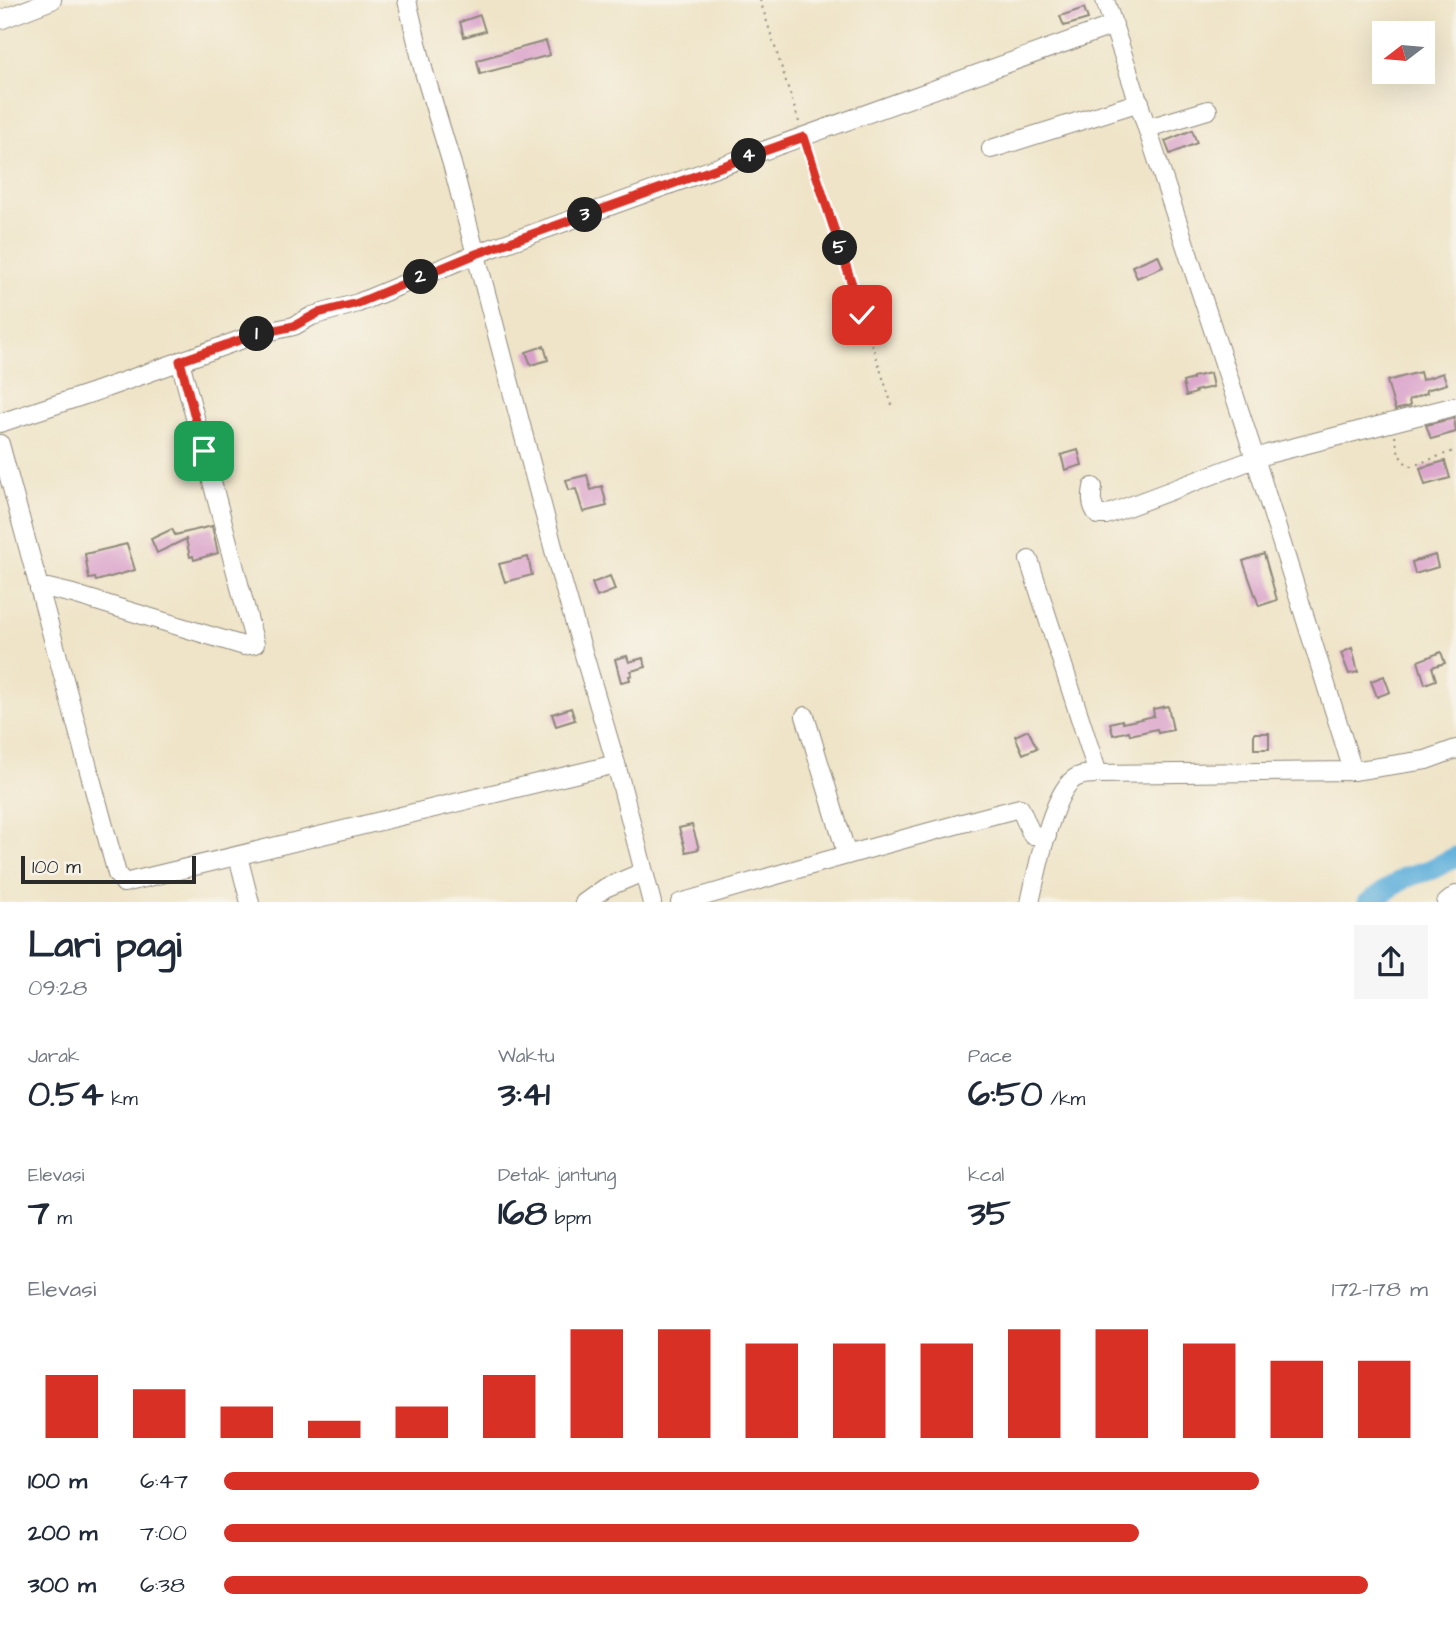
<!DOCTYPE html>
<html lang="id">
<meta charset="utf-8">
<style>
body{margin:0;font-family:"Architects Daughter",sans-serif;background:#f6f6f7;color:#1f2937;height:100vh;display:flex;flex-direction:column;font-size:26px;white-space:nowrap}
*{box-sizing:border-box;margin:0}
p{font-size:23px;color:#747a83}
.icon{flex:none;width:38px;height:38px;fill:none;stroke:currentColor;stroke-width:2;stroke-linecap:round;stroke-linejoin:round}
.map{position:relative;height:902px;overflow:hidden}
.panel{display:flex;flex-direction:column;background:#fff;flex:1}
.panel>*{flex:none}
.needle{width:46px;rotate:254deg}
.controls{position:absolute;left:1372px;top:21px;display:grid;gap:14px}
.controls a{display:grid;place-items:center;width:63px;height:63px;border-radius:0px;background:#fff;box-shadow:0 7px 28px #0002;font-size:35px}
.scale{position:absolute;left:21px;bottom:18px;width:175px;box-sizing:border-box;padding-left:7px;border:4px solid #2b2b2b;border-top:0;font-size:19px;line-height:24px;white-space:nowrap;color:#2b2b2b;-webkit-text-stroke:5px #f7f3e8;paint-order:stroke}
.pin{position:absolute;display:grid;place-items:center;width:60px;height:60px;color:#fff;margin:-30px;border-radius:14px;box-shadow:0 4px 10px #0006}
.km{position:absolute;width:35px;height:35px;margin:-18px;border-radius:50%;background:#222;color:#fff;font-size:19px;line-height:35px;text-align:center}
.round{display:grid;place-items:center;flex:none;width:74px;height:74px;border-radius:0px;background:#f6f6f7}
.head{display:flex;align-items:center;justify-content:space-between;height:119px;padding:0 28px}
h1{font-size:38px;font-weight:700;line-height:52px}
.metrics{display:grid;grid-template-columns:repeat(3,1fr);gap:10px;height:119px;padding:7px 28px}
.metrics div{display:grid;align-content:center}
.metrics b{font-size:35px;font-weight:700}
.metrics small{font-size:19px;font-weight:400}
.metrics p{font-size:19px}
.chart{height:196px;padding:14px 28px}
.chart p{display:flex;justify-content:space-between}
.chart svg{width:100%;height:126px;margin-top:7px;stroke:#d93025;stroke-width:6}
ul{padding:0 28px;list-style:none;font-size:23px}
li{display:grid;grid-template-columns:112px 84px 1fr;align-items:center;height:52px}
li i{height:18px;border-radius:9px;background:#d93025}
.map>svg:first-child{display:block}
.lines{fill:none;stroke-linecap:round;stroke-linejoin:round}
.river{stroke:#61b0db;stroke-width:21}
.building{fill:#daa2cb}
.minor-casing{stroke:#8d887a;stroke-width:20}
.path{stroke:#8d887a;stroke-width:2;stroke-dasharray:2 5;stroke-linecap:butt}
.minor{stroke:#fff;stroke-width:18}
.route-casing{stroke:#fff;stroke-width:14}
.route{stroke:#d93025;stroke-width:9}
</style>
<div class="map">
<svg width="1456" height="903" viewBox="0 0 1456 903">
<rect width="100%" height="100%" fill="#f7f3e8"/>
<filter id="ink" filterUnits="userSpaceOnUse"><feTurbulence type="fractalNoise" baseFrequency=".0143" numOctaves="2"/><feDisplacementMap in="SourceGraphic" scale="14" xChannelSelector="R" yChannelSelector="G"/><feConvolveMatrix kernelMatrix="1 2 1 2 8 2 1 2 1" color-interpolation-filters="sRGB"/></filter>
<filter id="wash" filterUnits="userSpaceOnUse"><feTurbulence type="fractalNoise" baseFrequency=".00686" numOctaves="4" result="noise"/><feDisplacementMap in="SourceGraphic" scale="28" xChannelSelector="R" yChannelSelector="G"/><feGaussianBlur stdDeviation="1.57" result="paint"/><feColorMatrix in="noise" values="0 0 0 0 0 0 0 0 0 0 0 0 0 0 0 0 0 1.4 0 .05"/><feComposite in="paint" operator="in"/></filter>
<g filter="url(#wash)">
<rect width="100%" height="100%" fill="#efe4c8"/>
<g class="lines">
<path class="river" d="M1368,903L1406,877L1430,870L1456,857"/>
</g>
<g id="blocks">
<g class="building">
<path d="M1084,8L1088,19L1064,26L1060,16Z"/>
<path d="M480,15L485,31L464,37L460,22Z"/>
<path d="M546,41L550,55L480,74L477,60Z"/>
<path d="M1192,130L1197,143L1170,154L1165,141Z"/>
<path d="M1158,255L1163,267L1137,278L1132,266Z"/>
<path d="M544,346L548,360L531,365L526,352Z"/>
<path d="M1420,372L1422,380L1443,373L1447,384L1426,390L1427,393L1409,400L1410,406L1395,410L1387,381Z"/>
<path d="M1210,373L1213,387L1195,391L1196,393L1186,396L1183,382L1193,379V377Z"/>
<path d="M1454,418L1456,432L1431,439L1426,425Z"/>
<path d="M1078,450L1082,465L1065,470L1061,455Z"/>
<path d="M1445,461L1450,478L1425,485L1420,468Z"/>
<path d="M587,475L591,490L602,486L607,506L583,512L576,489L569,490L566,480Z"/>
<path d="M212,526L218,553L194,560L193,556L190,557L186,539L157,553L151,539L172,529L175,535Z"/>
<path d="M127,544L135,570L96,581L95,578L89,579L85,554Z"/>
<path d="M1264,554L1277,600L1259,606L1243,561Z"/>
<path d="M1435,555L1438,567L1415,574L1412,562Z"/>
<path d="M528,557L532,575L505,582L499,564Z"/>
<path d="M610,576L615,590L597,597L592,583Z"/>
<path d="M1352,648L1358,672L1349,674L1341,653Z"/>
<path d="M1441,652L1445,663L1432,667L1436,680L1425,684L1418,661Z"/>
<path d="M627,656L629,662L643,658L646,667L631,671L632,675L629,676L630,680L621,682L615,659Z"/>
<path d="M1384,676L1390,692L1377,697L1371,681Z"/>
<path d="M1168,706L1173,730L1158,733L1157,729L1130,735L1129,731L1113,735L1110,723L1122,720L1123,723L1154,716L1153,709Z"/>
<path d="M571,708L575,720L556,726L552,714Z"/>
<path d="M1028,730L1037,748L1023,754L1015,736Z"/>
<rect x="1254" y="733" width="15" height="16"/>
<path d="M692,825L699,849L686,852L679,828Z"/>
</g>
</g>
</g>
<g filter="url(#ink)">
<use href="#blocks" fill-opacity="0" stroke="#8d887a" stroke-width="2"/>
<g class="lines">
<g class="minor-casing">
<g id="minor">
<path d="M407,0L424,72L452,164L560,573L616,764L652,903"/>
<path d="M1105,0L1255,458L1353,771"/>
<path d="M0,20L52,0"/>
<path d="M1148,128L1208,110"/>
<path d="M991,149L1140,102"/>
<path d="M0,423L94,392L257,334L294,326L312,316L358,303L476,254L1114,25"/>
<path d="M0,444L117,874L124,883L616,764"/>
<path d="M1093,487C1091,498 1091,506 1098,515H1106L1268,454L1456,406"/>
<path d="M1029,560L1098,774"/>
<path d="M39,589L48,588L73,594L244,646L255,644L180,361"/>
<path d="M805,716L847,855"/>
<path d="M238,856L250,903"/>
<path d="M584,903L605,888L643,872"/>
<path d="M680,903C793,870 906,837 1020,808L1032,835L1047,836"/>
<path d="M1030,903C1036,876 1052,788 1077,777C1083,774 1091,774 1098,774L1353,771L1426,760L1456,749"/>
<path d="M1446,903L1456,895"/>
</g>
</g>
<g class="path">
<path d="M760,0L799,122"/>
<path d="M808,151L892,405"/>
<path d="M1395,436C1398,448 1398,462 1412,466L1456,450"/>
</g>
<use href="#minor" class="minor"/>
</g>
</g>
<g class="lines" filter="url(#ink)">
<g class="route-casing">
<path id="route" d="M204,451L180,361L257,334L294,326L318,313L358,303L476,254L804,137L862,315"/>
</g>
<use href="#route" class="route"/>
</g>
</svg>
<div class="controls">
<a><svg class="needle" viewBox="-14 -14 28 28"><path d="M0-13l5 13h-10z" fill="#e53935"/><path d="M0 13l5-13h-10z" fill="#747a83"/></svg></a>
</div>
<div class="scale">100 m</div>
<div class="pin" style="left:204px;top:451px;background:#1e9e55"><svg class="icon" aria-label="arrive" viewBox="0 0 24 24"><path d="M6 21V4h12l-3 4 3 4H6"/></svg></div>
<div class="pin" style="left:862px;top:315px;background:#d93025"><svg class="icon" aria-label="check" viewBox="0 0 24 24"><path d="M5 12l5 5 9-10"/></svg></div>
<b class="km" style="left:257px;top:334px">1</b>
<b class="km" style="left:421px;top:277px">2</b>
<b class="km" style="left:585px;top:215px">3</b>
<b class="km" style="left:749px;top:156px">4</b>
<b class="km" style="left:840px;top:248px">5</b>
</div>
<section class="panel">
<div class="head"><div><h1>Lari pagi</h1><p>09:28</p></div><a class="round"><svg class="icon" aria-label="share" viewBox="0 0 24 24"><path d="M12 15V3M7 8l5-5 5 5M5 13v7h14v-7"/></svg></a></div>
<div class="metrics">
<div><p>Jarak</p><b>0.54<small> km</small></b></div>
<div><p>Waktu</p><b>3:41</b></div>
<div><p>Pace</p><b>6:50<small> /km</small></b></div>
</div>
<div class="metrics">
<div><p>Elevasi</p><b>7<small> m</small></b></div>
<div><p>Detak jantung</p><b>168<small> bpm</small></b></div>
<div><p>kcal</p><b>35</b></div>
</div>
<div class="chart"><p><span>Elevasi</span>172–178 m</p>
<svg viewBox="0 0 160 44" preserveAspectRatio="none"><path d="M5 44V22M15 44V27M25 44V33M35 44V38M45 44V33M55 44V22M65 44V6M75 44V6M85 44V11M95 44V11M105 44V11M115 44V6M125 44V6M135 44V11M145 44V17M155 44V17"/></svg>
</div>
<ul>
<li><b>100 m</b>6:47<i style="width:86%"></i></li>
<li><b>200 m</b>7:00<i style="width:76%"></i></li>
<li><b>300 m</b>6:38<i style="width:95%"></i></li>
</ul>
</section>
